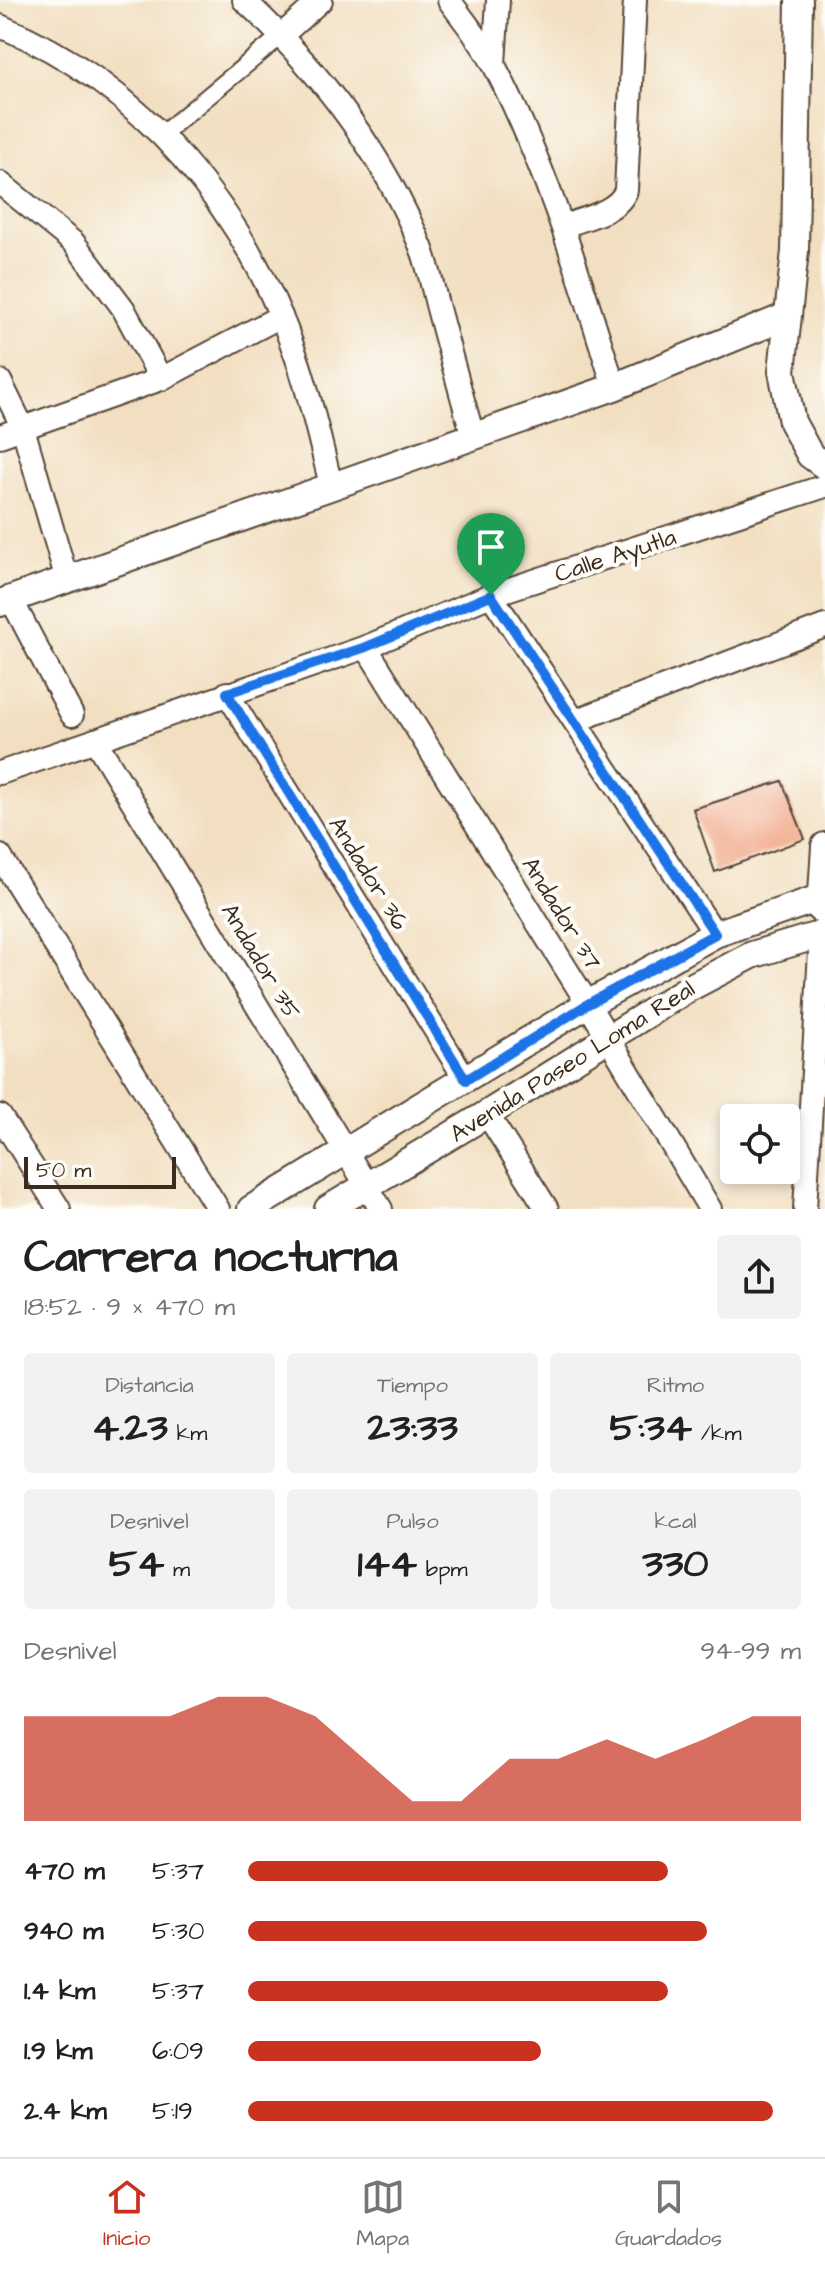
<!DOCTYPE html>
<html lang="es">
<meta charset="utf-8">
<style>
body{margin:0;font-family:"Architects Daughter",sans-serif;background:#f2f2f2;color:#202124;height:100vh;display:flex;flex-direction:column;font-size:30px;white-space:nowrap}
*{box-sizing:border-box;margin:0}
p{font-size:26px;color:#757577}
.icon{flex:none;width:44px;height:44px;fill:none;stroke:currentColor;stroke-width:2;stroke-linecap:round;stroke-linejoin:round}
.map{position:relative;height:1209px;overflow:hidden}
.sheet{display:flex;flex-direction:column;background:#fff;flex:1}
.sheet>*{flex:none}
.tools{position:absolute;left:720px;top:1104px;display:grid;gap:16px}
.tools a{display:grid;place-items:center;width:80px;height:80px;border-radius:8px;background:#fff;box-shadow:0 4px 12px #0003;font-size:40px}
.scale{position:absolute;left:24px;bottom:20px;width:152px;box-sizing:border-box;padding-left:8px;border:4px solid #3b2a1e;border-top:0;font-size:22px;line-height:28px;white-space:nowrap;color:#3b2a1e;-webkit-text-stroke:6px #fdfcf7;paint-order:stroke}
.pin{position:absolute;display:grid;place-items:center;width:68px;height:68px;color:#fff;margin:-82px -34px;border-radius:50% 50% 50% 0;rotate:-45deg;box-shadow:0 0 8px #0007}
.pin .icon{rotate:45deg}
.round{display:grid;place-items:center;flex:none;width:84px;height:84px;border-radius:8px;background:#f2f2f2}
.headline{display:flex;align-items:center;justify-content:space-between;height:136px;padding:0 24px}
h1{font-size:44px;font-weight:800;line-height:60px}
.figures{display:grid;grid-template-columns:repeat(3,1fr);gap:12px;height:136px;padding:8px 24px}
.figures div{display:grid;align-content:center;border-radius:8px;background:#f2f2f2;text-align:center}
.figures b{font-size:40px;font-weight:800}
.figures small{font-size:22px;font-weight:400}
.figures p{font-size:22px}
.chart{height:224px;padding:16px 24px}
.chart p{display:flex;justify-content:space-between}
.chart svg{width:100%;height:144px;margin-top:8px;fill:#c8321e;opacity:.7}
ul{padding:0 24px;list-style:none;font-size:26px}
li{display:grid;grid-template-columns:128px 96px 1fr;align-items:center;height:60px}
li i{height:20px;border-radius:10px;background:#c8321e}
.menu{display:flex;justify-content:space-around;align-items:center;height:112px;border-top:2px solid #e0e0e0;background:#fff;font-size:22px;color:#757577}
.menu a{display:grid;justify-items:center;gap:4px}
.menu .selected{color:#c8321e}
.map>svg:first-child{display:block}
.building{fill:#f0a07f}
.lines{fill:none;stroke-linecap:round;stroke-linejoin:round}
.pedestrian-casing{stroke:#564536;stroke-width:20}
.minor-casing{stroke:#564536;stroke-width:26}
.tertiary-casing{stroke:#564536;stroke-width:30}
.pedestrian{stroke:#fff;stroke-width:16}
.minor{stroke:#fff;stroke-width:22}
.tertiary{stroke:#fff;stroke-width:26}
.route-casing{stroke:#fff;stroke-width:16}
.route{stroke:#1a73e8;stroke-width:10}
.labels{text-anchor:middle;stroke-width:8;stroke-linejoin:round;paint-order:stroke}
.street-label{font-size:24px;fill:#3b2a1e;stroke:#fdfcf7}
</style>
<div class="map">
<svg width="825" height="1209" viewBox="0 0 825 1209">
<rect width="100%" height="100%" fill="#fdfcf7"/>
<filter id="ink" filterUnits="userSpaceOnUse"><feTurbulence type="fractalNoise" baseFrequency=".0125" numOctaves="2"/><feDisplacementMap in="SourceGraphic" scale="16" xChannelSelector="R" yChannelSelector="G"/><feConvolveMatrix kernelMatrix="1 2 1 2 8 2 1 2 1" color-interpolation-filters="sRGB"/></filter>
<filter id="wash" filterUnits="userSpaceOnUse"><feTurbulence type="fractalNoise" baseFrequency=".006" numOctaves="4" result="noise"/><feDisplacementMap in="SourceGraphic" scale="32" xChannelSelector="R" yChannelSelector="G"/><feGaussianBlur stdDeviation="1.8" result="paint"/><feColorMatrix in="noise" values="0 0 0 0 0 0 0 0 0 0 0 0 0 0 0 0 0 1.4 0 .05"/><feComposite in="paint" operator="in"/></filter>
<g filter="url(#wash)">
<rect width="100%" height="100%" fill="#f2dfc1"/>
<g id="blocks">
<path class="building" d="M782,781L805,839L715,872L693,809Z"/>
</g>
</g>
<g filter="url(#ink)">
<use href="#blocks" fill-opacity="0" stroke="#564536" stroke-width="2"/>
<g class="lines">
<g class="pedestrian-casing">
<path id="pedestrian" d="M161,135L282,35"/>
</g>
<g class="minor-casing">
<g id="minor">
<path d="M244,0C319,70 382,151 421,247C429,267 433,290 439,312C450,353 461,394 473,436"/>
<path d="M449,0C464,21 482,42 494,65C547,167 580,278 614,387"/>
<path d="M0,26C143,84 247,212 296,356C311,398 320,442 331,485"/>
<path d="M282,35L321,0"/>
<path d="M494,64L498,0"/>
<path d="M0,183L74,243L123,308L161,379"/>
<path d="M564,226C584,218 619,212 626,190L635,0"/>
<path d="M0,381L23,428L67,580"/>
<path d="M0,436L161,379L281,316"/>
<path d="M491,595L715,934"/>
<path d="M11,599L72,715"/>
<path d="M366,647L588,1004L710,1209"/>
<path d="M227,693L466,1080"/>
<path d="M575,721L825,626"/>
<path d="M95,740L381,1209"/>
<path d="M0,773L366,647L491,595L825,486"/>
<path d="M0,856L218,1209"/>
<path d="M487,1114L547,1209"/>
<path d="M0,1116L59,1209"/>
<path d="M805,1209L821,934"/>
</g>
</g>
<g class="tertiary-casing">
<g id="tertiary">
<path d="M799,0L795,251L782,371L792,422L810,455L825,466"/>
<path d="M0,603L614,387L787,316"/>
<path d="M821,910L825,846"/>
<path d="M251,1209L588,1004L715,934L825,896"/>
<path d="M328,1209L487,1114L689,988L752,955L825,933"/>
</g>
</g>
<use href="#pedestrian" class="pedestrian"/>
<use href="#minor" class="minor"/>
<use href="#tertiary" class="tertiary"/>
</g>
</g>
<g class="lines" filter="url(#ink)">
<g class="route-casing">
<path id="route" d="M491,595L715,934L588,1004L466,1080L227,693L366,647Z"/>
</g>
<use href="#route" class="route"/>
</g>
<g class="labels">
<g class="street-label">
<text transform="translate(615 555) rotate(-18)" y="8">Calle Ayutla</text>
<text transform="translate(369 873) rotate(58)" y="8">Andador 36</text>
<text transform="translate(562 913) rotate(58)" y="8">Andador 37</text>
<text transform="translate(261 961) rotate(59)" y="8">Andador 35</text>
<text transform="translate(572 1061) rotate(-32)" y="8">Avenida Paseo Loma Real</text>
</g>
</g>
</svg>
<div class="tools">
<a><svg class="icon" aria-label="locate" viewBox="0 0 24 24"><circle cx="12" cy="12" r="6"/><path d="M12 2v4M12 18v4M2 12h4M18 12h4"/></svg></a>
</div>
<div class="scale">50 m</div>
<div class="pin" style="left:491px;top:595px;background:#1e9e55"><svg class="icon" aria-label="arrive" viewBox="0 0 24 24"><path d="M6 21V4h12l-3 4 3 4H6"/></svg></div>
</div>
<section class="sheet">
<div class="headline"><div><h1>Carrera nocturna</h1><p>18:52 · 9 × 470 m</p></div><a class="round"><svg class="icon" aria-label="share" viewBox="0 0 24 24"><path d="M12 15V3M7 8l5-5 5 5M5 13v7h14v-7"/></svg></a></div>
<div class="figures">
<div><p>Distancia</p><b>4.23<small> km</small></b></div>
<div><p>Tiempo</p><b>23:33</b></div>
<div><p>Ritmo</p><b>5:34<small> /km</small></b></div>
</div>
<div class="figures">
<div><p>Desnivel</p><b>54<small> m</small></b></div>
<div><p>Pulso</p><b>144<small> bpm</small></b></div>
<div><p>kcal</p><b>330</b></div>
</div>
<div class="chart"><p><span>Desnivel</span>94–99 m</p>
<svg viewBox="0 0 160 44" preserveAspectRatio="none"><path d="M0 44V12L10 12L20 12L30 12L40 6L50 6L60 12L70 25L80 38L90 38L100 25L110 25L120 19L130 25L140 19L150 12L160 12V44z"/></svg>
</div>
<ul>
<li><b>470 m</b>5:37<i style="width:76%"></i></li>
<li><b>940 m</b>5:30<i style="width:83%"></i></li>
<li><b>1.4 km</b>5:37<i style="width:76%"></i></li>
<li><b>1.9 km</b>6:09<i style="width:53%"></i></li>
<li><b>2.4 km</b>5:19<i style="width:95%"></i></li>
</ul>
</section>
<nav class="menu">
<a class="selected"><svg class="icon" aria-label="home" viewBox="0 0 24 24"><path d="M3 11l9-7 9 7M6 9v11h12V9"/></svg>Inicio</a>
<a><svg class="icon" aria-label="map" viewBox="0 0 24 24"><path d="M3 6l6-2 6 2 6-2v14l-6 2-6-2-6 2zM9 4v14M15 6v14"/></svg>Mapa</a>
<a><svg class="icon" aria-label="saved" viewBox="0 0 24 24"><path d="M7 4h10v16l-5-4-5 4z"/></svg>Guardados</a>
</nav>
